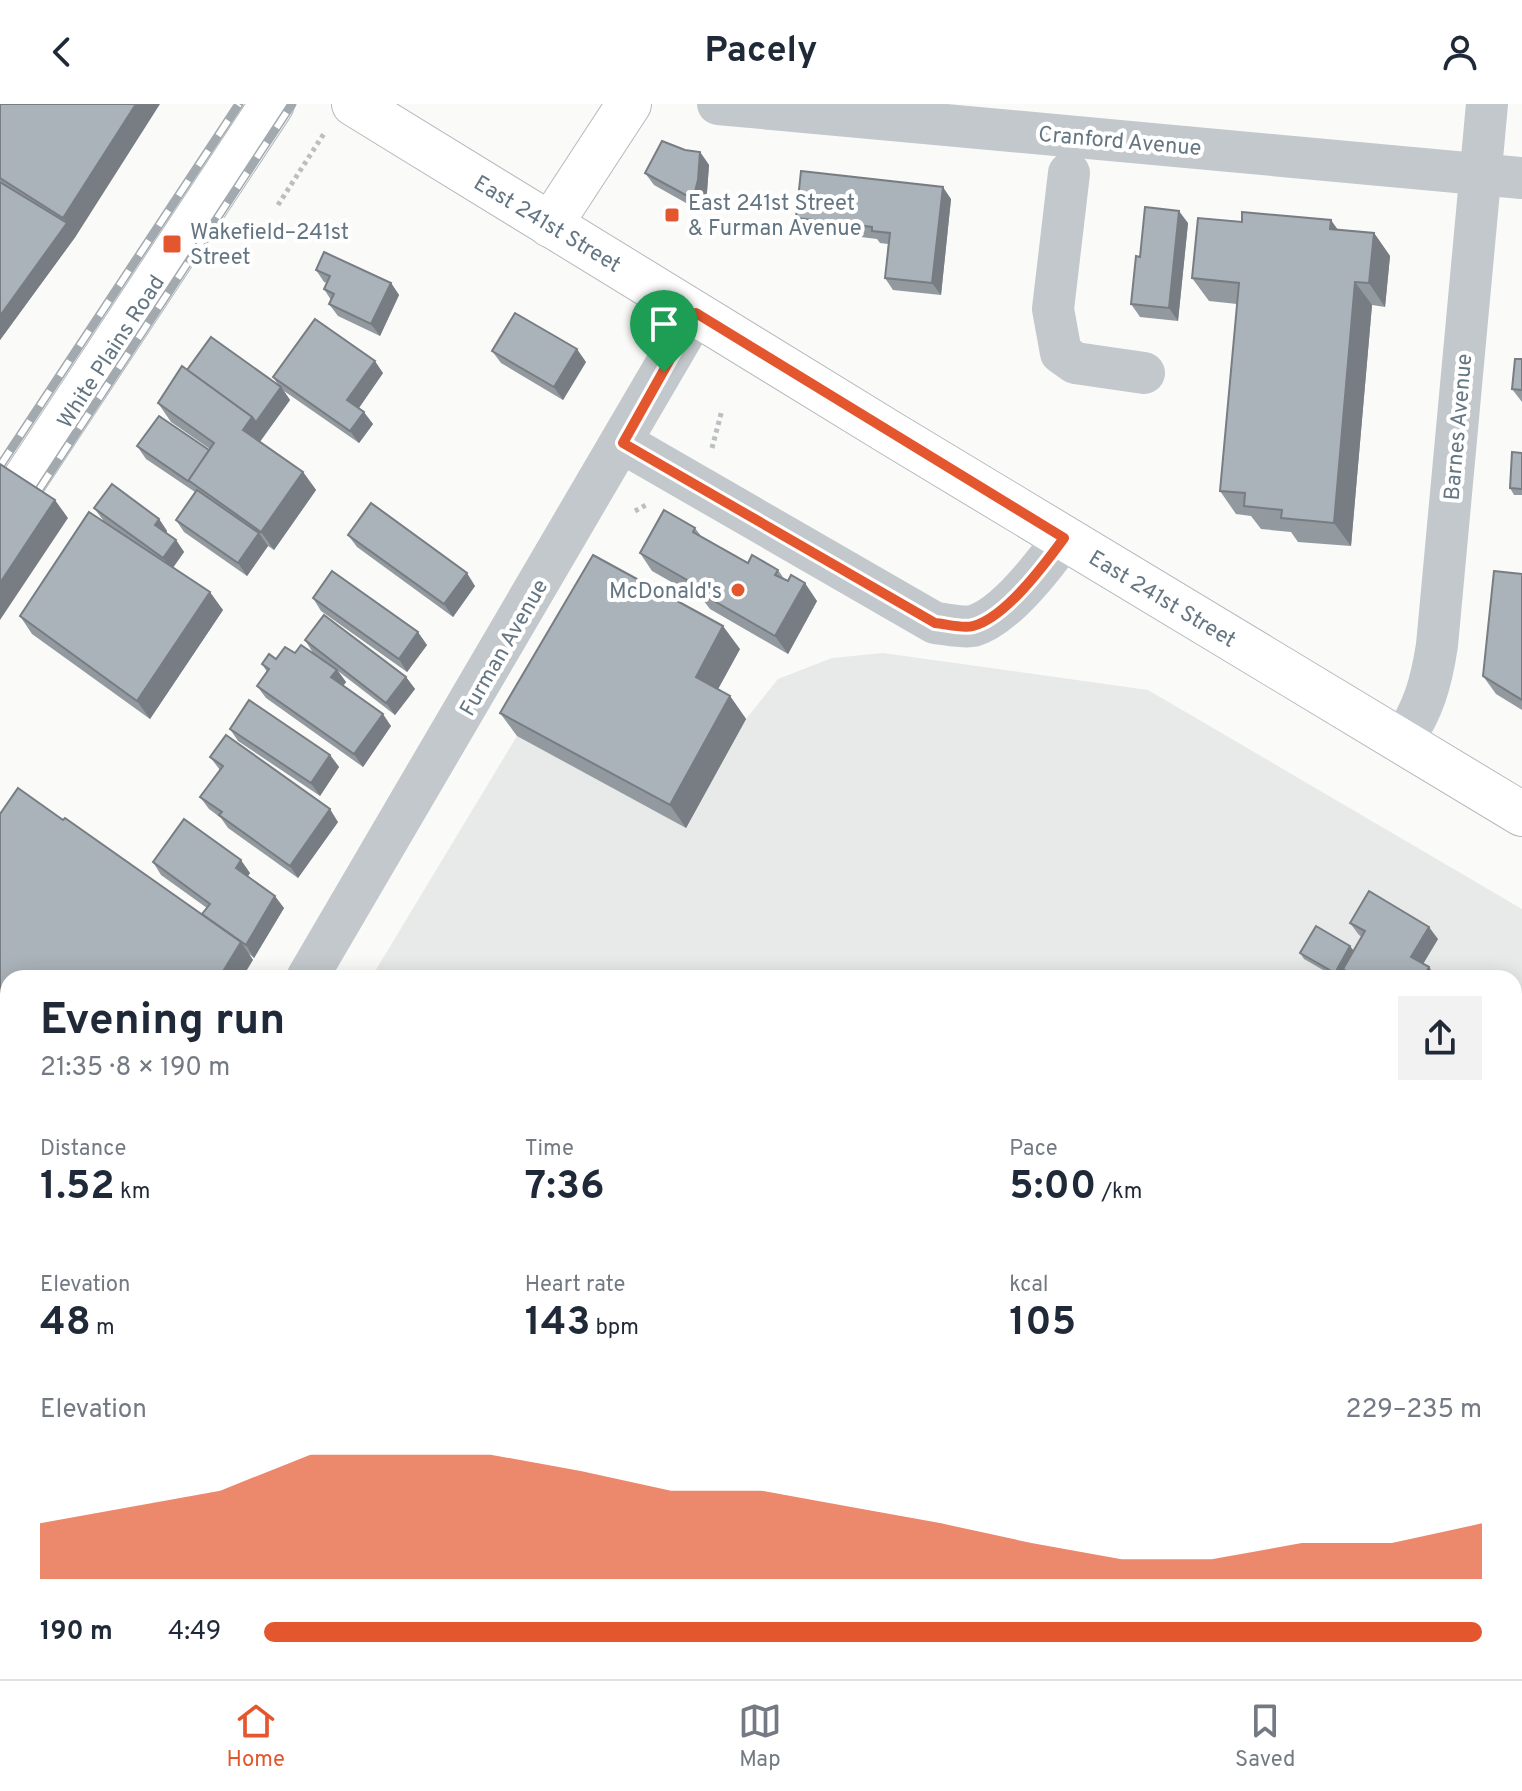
<!DOCTYPE html>
<meta charset="utf-8">
<style>
body{margin:0;font-family:Overpass,sans-serif;background:#f2f2f3;color:#1f2937;height:100vh;display:flex;flex-direction:column;font-size:30px;white-space:nowrap}
*{box-sizing:border-box;margin:0}
p{font-size:26px;color:#747a83}
.icon{flex:none;width:44px;height:44px;fill:none;stroke:currentColor;stroke-width:2;stroke-linecap:round;stroke-linejoin:round}
.map{position:relative;flex:1;overflow:hidden}
.panel{position:absolute;left:0px;top:866px;width:1522px;height:710px;display:flex;flex-direction:column;background:#fff;border-radius:24px 24px 0 0;box-shadow:0 4px 20px #0003}
.panel>*{flex:none}
.pin{position:absolute;display:grid;place-items:center;width:68px;height:68px;color:#fff;margin:-82px -34px;border-radius:50% 50% 50% 0;rotate:-45deg;box-shadow:0 0 8px #0007}
.pin .icon{rotate:45deg}
.round{display:grid;place-items:center;flex:none;width:84px;height:84px;border-radius:0px;background:#f2f2f3}
.overview{display:flex;align-items:center;justify-content:space-between;height:136px;padding:0 40px}
h1{font-size:44px;font-weight:700;line-height:60px}
.metrics{display:grid;grid-template-columns:repeat(3,1fr);gap:12px;height:136px;padding:8px 40px}
.metrics div{display:grid;align-content:center}
.metrics b{font-size:40px;font-weight:700}
.metrics small{font-size:22px;font-weight:400}
.metrics p{font-size:22px}
.chart{height:224px;padding:16px 40px}
.chart p{display:flex;justify-content:space-between}
.chart svg{width:100%;height:144px;margin-top:8px;fill:#e4572e;opacity:.7}
ul{padding:0 40px;list-style:none;font-size:26px}
li{display:grid;grid-template-columns:128px 96px 1fr;align-items:center;height:60px}
li i{height:20px;border-radius:10px;background:#e4572e}
header{display:flex;justify-content:space-between;align-items:center;height:104px;padding:0 40px;background:#fff;font-size:36px;font-weight:700}
.tabs{display:flex;justify-content:space-around;align-items:center;height:112px;border-top:2px solid #e0e1e3;background:#fff;font-size:22px;color:#747a83}
.tabs a{display:grid;justify-items:center;gap:4px}
.tabs .active{color:#e4572e}
.map>svg:first-child{display:block}
.built{fill:#e8e9e9}
.lines{fill:none;stroke-linecap:round;stroke-linejoin:round}
.major-casing{stroke:#b5babe;stroke-width:46}
.path{stroke:#bbbfc2;stroke-width:5;stroke-dasharray:4 4;stroke-linecap:butt}
.minor{stroke:#c3c8cc;stroke-width:42}
.major{stroke:#fff;stroke-width:44}
.rail-casing{stroke:#a2aab0;stroke-width:9}
.rail{stroke:#fff;stroke-width:6;stroke-dasharray:18;stroke-linecap:butt}
.wall{fill:#929a9f}
.shaded-wall{fill:#777d82}
.building{fill:#aab3b9;stroke:#777d82;stroke-width:2}
.route-casing{stroke:#fff;stroke-width:16}
.route{stroke:#e4572e;stroke-width:10}
.poi-dot{fill:#e4572e;stroke:#fff;stroke-width:3}
.labels{text-anchor:middle;stroke-width:8;stroke-linejoin:round;paint-order:stroke}
.street-label{font-size:22px;fill:#657683;stroke:#fff}
.poi-label{font-size:22px;fill:#657683;stroke:#fff;text-anchor:start}
</style>
<header><svg class="icon" aria-label="back" viewBox="0 0 24 24"><path d="M15 5l-7 7 7 7"/></svg>Pacely<svg class="icon" aria-label="person" viewBox="0 0 24 24"><circle cx="12" cy="8" r="4"/><path d="M4 21q1-7 8-7t8 7"/></svg></header>
<div class="map">
<svg width="1522" height="1575" viewBox="0 0 1522 1575">
<rect width="100%" height="100%" fill="#fafaf8"/>
<path class="built" d="M883,549L1148,586L1522,805V1575H0L8,1568H1514V874H371L517,632L746,615L778,575L832,554Z"/>
<g class="lines">
<g class="major-casing">
<g id="major">
<path d="M354,0L887,327L1522,710"/>
<path d="M550,121L629,0"/>
<path d="M0,413L272,0"/>
</g>
</g>
<g class="path">
<path d="M278,101L325,28"/>
<path d="M712,344L722,306"/>
<path d="M635,407L646,401"/>
</g>
<g class="minor">
<path d="M718,0L1522,74"/>
<path d="M1069,69L1053,205L1061,249L1075,259L1144,269"/>
<path d="M623,339L935,519C946,520 963,524 973,522C1005,513 1045,460 1064,434"/>
<path d="M1402,638C1424,604 1431,580 1437,541L1487,0"/>
<path d="M307,874L696,209"/>
<path d="M1514,996L1522,1001"/>
<path d="M0,1065L8,1070"/>
<path d="M1514,1095L1522,1084"/>
<path d="M0,1387L8,1374"/>
<path d="M980,1575L984,1568"/>
<path d="M1211,1575L1215,1568"/>
</g>
<use href="#major" class="major"/>
<g class="rail-casing">
<g id="rail">
<path d="M0,362L239,0"/>
<path d="M0,445L292,0"/>
</g>
</g>
<use href="#rail" class="rail"/>
</g>
<g class="wall">
<path d="M0,0L76,132L0,236Z"/>
<path d="M685,46L700,48L709,61L707,88L702,108L654,81L645,69Z"/>
<path d="M951,95L941,191L893,186L885,174L888,140L880,139L877,135L804,126L796,114Z"/>
<path d="M1242,118L1374,129L1390,152L1385,203L1372,201L1351,442L1298,438L1291,428L1261,425L1251,412L1236,410L1220,387L1237,200L1209,197L1192,174Z"/>
<path d="M1188,119L1178,217L1140,213L1131,200Z"/>
<path d="M316,166L391,179L399,191L380,232L338,212L329,200L331,196L324,185L327,179L324,178Z"/>
<path d="M492,247L586,258L563,296L501,259Z"/>
<path d="M1522,255V298L1512,285Z"/>
<path d="M187,266L279,282L273,273L383,269L359,304L373,320L359,339L284,287L290,296L260,338L303,368L316,386L274,446L268,442L247,472L184,428L176,416L195,388L146,355L137,342L209,346L210,345L171,318L158,299Z"/>
<path d="M1522,349V391H1514L1510,384Z"/>
<path d="M94,404L159,415L167,427L166,429L176,436L184,448L173,464L223,506L150,615L32,530L20,512L103,416Z"/>
<path d="M695,424L701,432L748,459L778,466L785,476L817,497L788,550L710,505L703,496L652,467L640,449Z"/>
<path d="M348,431L475,482L453,513L357,443Z"/>
<path d="M1522,470V606L1496,590L1483,572Z"/>
<path d="M313,494L427,541L407,568L321,507Z"/>
<path d="M305,536L406,573L415,585L395,611L338,567L346,578L343,582L391,622L363,663L266,594L257,582L267,568L262,560L295,549L329,560L313,549Z"/>
<path d="M740,545L718,585L730,592L746,615L686,724L517,632L500,609Z"/>
<path d="M230,625L330,651L339,663L320,692L238,637Z"/>
<path d="M210,653L338,718L298,774L228,724L221,714L209,705L200,693L220,666Z"/>
<path d="M0,710L63,716L204,812L207,804L161,771L153,758L250,769L248,772L284,804L254,854L249,850L253,856L8,874V983L0,977Z"/>
<path d="M1350,819L1438,835L1423,860L1437,874H1349L1344,867L1340,874H1337L1304,855L1300,849L1350,842L1354,847L1362,833L1359,831Z"/>
<path d="M0,1121L8,1126V1207L0,1205Z"/>
</g>
<g class="shaded-wall">
<path d="M136,0H160L76,132L0,236V212L67,119L63,114Z"/>
<path d="M700,48L709,61L707,88L702,108L693,95Z"/>
<path d="M943,83L951,95L941,191L932,179Z"/>
<path d="M1179,107L1188,119L1178,217L1169,204Z"/>
<path d="M1331,116L1348,140L1330,125Z"/>
<path d="M1374,129L1390,152L1385,203L1369,179Z"/>
<path d="M1355,178L1372,201L1351,442L1334,419Z"/>
<path d="M391,179L399,191L380,232L371,220Z"/>
<path d="M577,245L586,258L563,296L554,283Z"/>
<path d="M375,257L383,269L356,308L347,296Z"/>
<path d="M281,283L290,296L255,344L243,326L252,313Z"/>
<path d="M364,308L373,320L359,339L350,327Z"/>
<path d="M303,368L316,386L274,446L261,428Z"/>
<path d="M55,396L68,414L0,516V479Z"/>
<path d="M159,415L167,427L163,433L155,421Z"/>
<path d="M259,429L268,442L247,472L238,459Z"/>
<path d="M176,436L184,448L171,466L163,454Z"/>
<path d="M467,469L475,482L453,513L444,500Z"/>
<path d="M805,479L817,497L788,550L775,532Z"/>
<path d="M210,488L223,506L150,615L137,597Z"/>
<path d="M723,522L740,545L712,596L696,573Z"/>
<path d="M418,528L427,541L407,568L399,555Z"/>
<path d="M337,566L346,578L340,586L331,573Z"/>
<path d="M406,573L415,585L395,611L386,599Z"/>
<path d="M730,592L746,615L686,724L670,701Z"/>
<path d="M383,610L391,622L363,663L354,650Z"/>
<path d="M330,651L339,663L320,692L311,679Z"/>
<path d="M330,705L338,718L298,774L290,762Z"/>
<path d="M241,756L250,769L245,776L236,764Z"/>
<path d="M275,792L284,804L254,854L246,841Z"/>
<path d="M1429,823L1438,835L1420,865L1411,853Z"/>
<path d="M241,838L253,856L242,874H219Z"/>
<path d="M1350,842L1354,848L1340,874H1338L1335,869Z"/>
<path d="M1429,863L1437,874H1423Z"/>
<path d="M0,896L8,908V919L0,931Z"/>
<path d="M257,1568H288L283,1575H253Z"/>
</g>
<g class="building">
<path d="M0,0H136L63,114L0,74Z"/>
<path d="M662,37L685,46L700,48L698,76L693,95L645,69Z"/>
<path d="M801,67L943,83L932,179L885,174L890,129L872,127V123L796,114Z"/>
<path d="M0,78L67,119L0,212Z"/>
<path d="M1145,103L1179,107L1169,204L1131,200L1136,152L1140,153Z"/>
<path d="M1242,108L1331,116L1330,125L1374,129L1369,179L1355,178L1334,419L1281,414L1282,406L1244,402L1245,389L1220,387L1239,179L1192,174L1198,114L1242,118Z"/>
<path d="M324,148L391,179L371,220L329,200L334,190L324,185L330,172L316,166Z"/>
<path d="M515,209L577,245L554,283L492,247Z"/>
<path d="M315,215L375,257L347,296L364,308L350,327L273,273Z"/>
<path d="M211,233L281,283L256,318L252,313L187,266Z"/>
<path d="M1515,255H1522V286L1512,285Z"/>
<path d="M182,262L252,313L243,326L303,368L261,428L188,376L214,339L158,299Z"/>
<path d="M159,312L209,346L188,377L137,342Z"/>
<path d="M1512,348L1522,349V385L1510,384Z"/>
<path d="M0,360L55,396L0,479Z"/>
<path d="M112,380L159,415L155,421L176,436L163,454L94,404Z"/>
<path d="M197,386L259,429L238,459L176,416Z"/>
<path d="M371,399L467,469L444,500L348,431Z"/>
<path d="M664,406L695,424L693,428L748,459L752,451L778,466L775,471L788,477L791,471L805,479L775,532L697,487L699,483L640,449Z"/>
<path d="M89,408L210,488L137,597L20,512Z"/>
<path d="M593,451L723,522L696,573L730,592L670,701L500,609Z"/>
<path d="M332,467L418,528L399,555L313,494Z"/>
<path d="M1494,467L1522,470V596L1483,572Z"/>
<path d="M324,511L406,573L386,599L305,536Z"/>
<path d="M301,541L337,566L331,573L383,610L354,650L257,582L269,565L262,560L269,550L276,555L285,543L295,549Z"/>
<path d="M249,596L330,651L311,679L230,625Z"/>
<path d="M226,631L330,705L290,762L219,711L222,708L200,693L223,662L210,653Z"/>
<path d="M18,684L63,716L65,714L241,838L219,874H8V901L0,896V710Z"/>
<path d="M184,715L241,756L236,764L275,792L246,841L202,810L210,800L153,758Z"/>
<path d="M1369,787L1429,823L1411,853L1429,863L1423,874H1402L1399,873V874H1358L1343,865L1365,827L1350,819Z"/>
<path d="M1316,822L1350,842L1335,869L1300,849Z"/>
<path d="M0,910L8,916V977L0,971Z"/>
<path d="M0,1121L8,1126V1194L0,1191Z"/>
<path d="M8,1431V1568H257L253,1575H0V1445Z"/>
</g>
<g class="lines">
<g class="route-casing">
<path id="route" d="M696,209L1064,434C1045,460 1005,514 973,522C963,525 946,520 935,519L623,339Z"/>
</g>
<use href="#route" class="route"/>
</g>
<g class="poi-dot">
<rect x="664" y="103" width="16" height="16" rx="4"/>
<rect x="162" y="130" width="20" height="20" rx="4"/>
<circle cx="738" cy="486" r="8"/>
</g>
<g class="labels">
<g class="street-label">
<text transform="translate(1120 36) rotate(5)" y="8">Cranford Avenue</text>
<text transform="translate(548 119) rotate(31)" y="8">East 241st Street</text>
<text transform="translate(110 247) rotate(-57)" y="8">White Plains Road</text>
<text transform="translate(1457 323) rotate(-85)" y="8">Barnes Avenue</text>
<text transform="translate(1163 494) rotate(31)" y="8">East 241st Street</text>
<text transform="translate(503 543) rotate(-60)" y="8">Furman Avenue</text>
</g>
<g class="poi-label">
<text x="688" y="106">East 241st Street<tspan x="688" dy="25">&amp; Furman Avenue</tspan></text>
<text x="190" y="135">Wakefield–241st<tspan x="190" dy="25">Street</tspan></text>
<text x="722" y="494" text-anchor="end">McDonald's</text>
</g>
</g>
</svg>
<div class="pin" style="left:664px;top:268px;background:#1e9e55"><svg class="icon" aria-label="arrive" viewBox="0 0 24 24"><path d="M6 21V4h12l-3 4 3 4H6"/></svg></div>
<section class="panel">
<div class="overview"><div><h1>Evening run</h1><p>21:35 · 8 × 190 m</p></div><a class="round"><svg class="icon" aria-label="share" viewBox="0 0 24 24"><path d="M12 15V3M7 8l5-5 5 5M5 13v7h14v-7"/></svg></a></div>
<div class="metrics">
<div><p>Distance</p><b>1.52<small> km</small></b></div>
<div><p>Time</p><b>7:36</b></div>
<div><p>Pace</p><b>5:00<small> /km</small></b></div>
</div>
<div class="metrics">
<div><p>Elevation</p><b>48<small> m</small></b></div>
<div><p>Heart rate</p><b>143<small> bpm</small></b></div>
<div><p>kcal</p><b>105</b></div>
</div>
<div class="chart"><p><span>Elevation</span>229–235 m</p>
<svg viewBox="0 0 160 44" preserveAspectRatio="none"><path d="M0 44V27L10 22L20 17L30 6L40 6L50 6L60 11L70 17L80 17L90 22L100 27L110 33L120 38L130 38L140 33L150 33L160 27V44z"/></svg>
</div>
<ul>
<li><b>190 m</b>4:49<i style="width:100%"></i></li>
</ul>
</section>
</div>
<nav class="tabs">
<a class="active"><svg class="icon" aria-label="home" viewBox="0 0 24 24"><path d="M3 11l9-7 9 7M6 9v11h12V9"/></svg>Home</a>
<a><svg class="icon" aria-label="map" viewBox="0 0 24 24"><path d="M3 6l6-2 6 2 6-2v14l-6 2-6-2-6 2zM9 4v14M15 6v14"/></svg>Map</a>
<a><svg class="icon" aria-label="saved" viewBox="0 0 24 24"><path d="M7 4h10v16l-5-4-5 4z"/></svg>Saved</a>
</nav>
